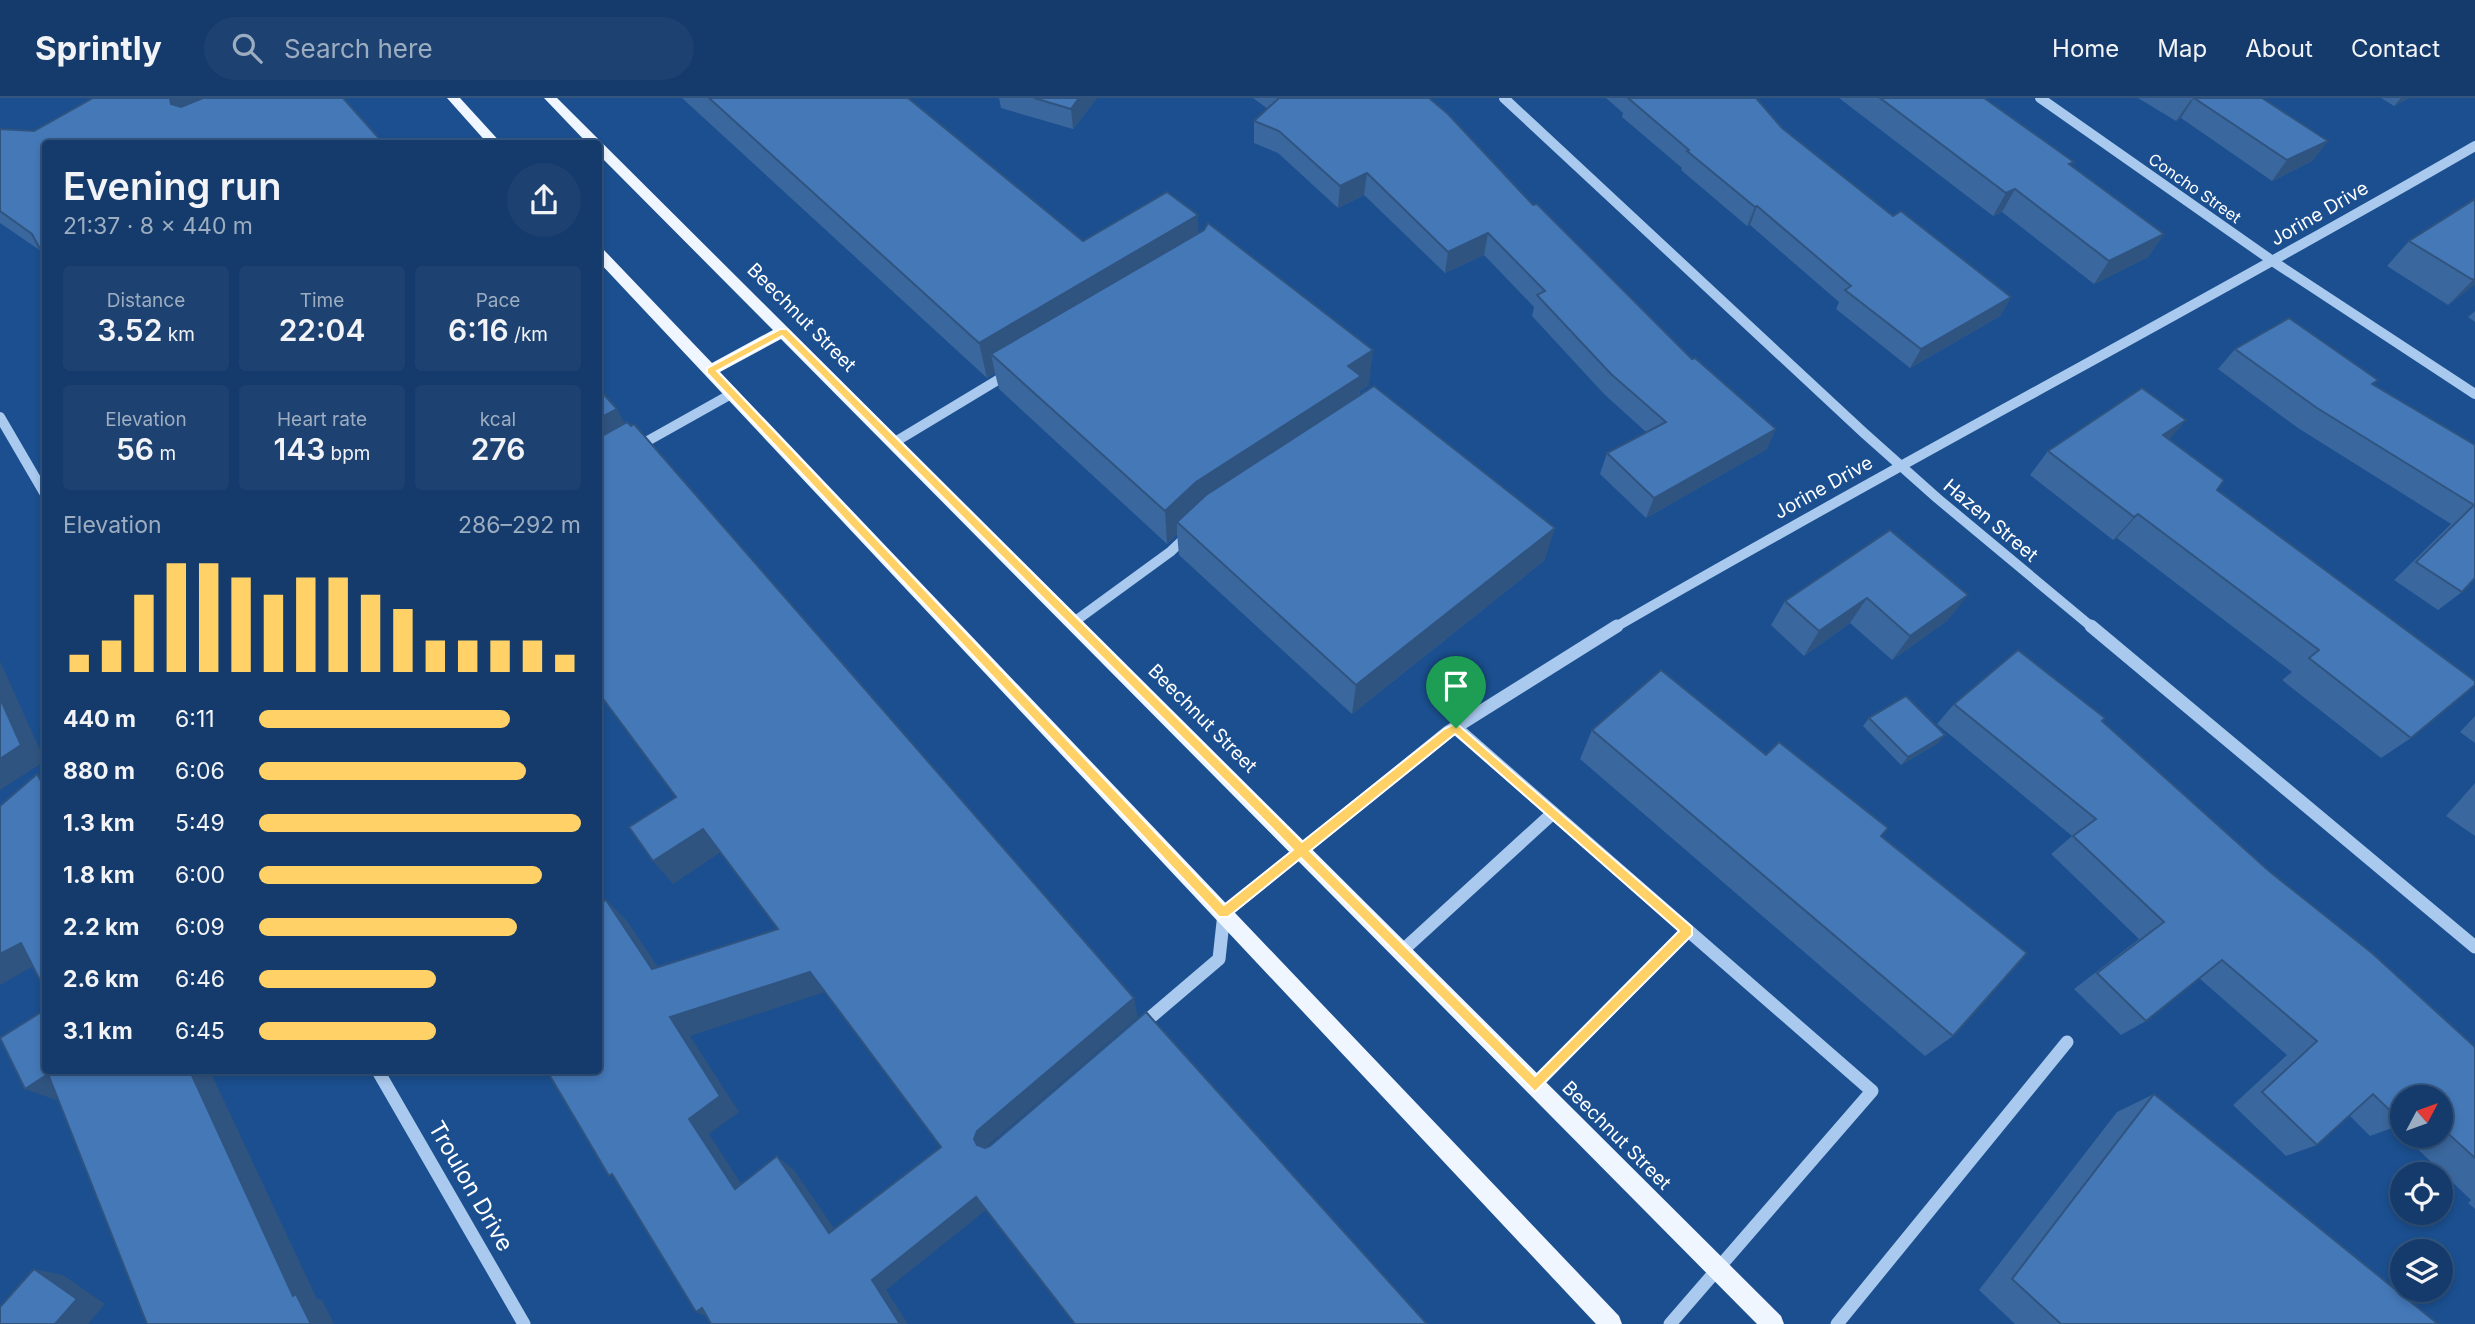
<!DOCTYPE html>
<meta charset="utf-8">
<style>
body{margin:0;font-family:Inter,sans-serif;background:#1d4271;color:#f1f3f6;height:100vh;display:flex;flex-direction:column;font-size:26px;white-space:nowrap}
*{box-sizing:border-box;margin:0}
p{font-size:23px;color:#9dadc1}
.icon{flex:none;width:38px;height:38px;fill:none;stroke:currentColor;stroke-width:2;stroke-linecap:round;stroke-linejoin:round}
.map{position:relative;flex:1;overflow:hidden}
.drawer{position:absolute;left:42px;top:42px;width:560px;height:934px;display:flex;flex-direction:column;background:#143b6b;border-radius:7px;box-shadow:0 4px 10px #0003,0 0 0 2px #33557e}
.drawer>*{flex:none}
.needle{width:46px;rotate:49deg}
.controls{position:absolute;left:2390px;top:987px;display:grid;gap:14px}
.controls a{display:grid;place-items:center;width:63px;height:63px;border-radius:50%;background:#143b6b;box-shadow:0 4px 10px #0003,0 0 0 2px #33557e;font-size:35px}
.pin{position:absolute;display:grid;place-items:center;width:60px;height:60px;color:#fff;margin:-72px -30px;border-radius:50% 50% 50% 0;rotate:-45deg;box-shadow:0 0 7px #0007}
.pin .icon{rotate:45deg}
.round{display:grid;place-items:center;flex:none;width:74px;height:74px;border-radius:37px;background:#1d4271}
.headline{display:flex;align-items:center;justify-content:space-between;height:119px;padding:0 21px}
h1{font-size:38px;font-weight:600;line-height:52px}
.stats{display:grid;grid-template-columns:repeat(3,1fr);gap:10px;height:119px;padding:7px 21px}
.stats div{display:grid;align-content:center;border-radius:7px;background:#1d4271;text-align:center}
.stats b{font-size:30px;font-weight:600}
.stats small{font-size:19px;font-weight:400}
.stats p{font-size:19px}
.chart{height:196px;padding:14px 21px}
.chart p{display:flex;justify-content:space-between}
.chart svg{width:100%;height:126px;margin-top:7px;stroke:#ffd166;stroke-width:6}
ul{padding:0 21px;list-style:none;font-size:23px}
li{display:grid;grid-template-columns:112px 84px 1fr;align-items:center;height:52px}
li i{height:18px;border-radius:9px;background:#ffd166}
header{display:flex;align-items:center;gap:42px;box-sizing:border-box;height:98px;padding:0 35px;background:#143b6b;border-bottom:2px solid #33557e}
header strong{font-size:33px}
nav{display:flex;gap:38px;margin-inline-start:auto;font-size:24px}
.search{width:490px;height:63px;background:#1d4271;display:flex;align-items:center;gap:18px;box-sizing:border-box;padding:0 24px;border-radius:38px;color:#9dadc1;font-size:26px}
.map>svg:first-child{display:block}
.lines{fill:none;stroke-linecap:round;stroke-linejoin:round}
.minor-far1{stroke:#a9c9ee;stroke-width:10}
.minor{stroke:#a9c9ee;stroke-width:13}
.major{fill:#f0f6ff;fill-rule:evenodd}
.wall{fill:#3a679d}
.shaded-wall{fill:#305480}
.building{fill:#4478b7;stroke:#305480;stroke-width:2;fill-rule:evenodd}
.route{fill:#ffd166;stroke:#fff;stroke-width:2;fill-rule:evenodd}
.labels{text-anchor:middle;stroke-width:6;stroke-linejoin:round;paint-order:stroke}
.far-street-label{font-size:16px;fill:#fff;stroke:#1b4f8f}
.street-label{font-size:19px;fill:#fff;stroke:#1b4f8f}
.near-street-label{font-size:23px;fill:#fff;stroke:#1b4f8f}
</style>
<header>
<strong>Sprintly</strong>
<div class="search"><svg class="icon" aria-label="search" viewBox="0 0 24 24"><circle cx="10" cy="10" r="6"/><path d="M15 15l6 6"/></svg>Search here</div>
<nav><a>Home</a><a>Map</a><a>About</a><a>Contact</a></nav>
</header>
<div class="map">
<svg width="2475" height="1226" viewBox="0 0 2475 1226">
<rect width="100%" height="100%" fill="#1b4f8f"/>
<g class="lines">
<g class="minor-far1">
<path d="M1504,0L1864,335L1937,400L2093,530"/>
<path d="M2040,0L2274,164L2475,296"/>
<path d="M0,319L46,398"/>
<path d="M895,344L1011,274"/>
<path d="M635,350L733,295"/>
<path d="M1074,524L1170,454L1190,435"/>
<path d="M1614,530C1898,365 2190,213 2475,48"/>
</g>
<g class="minor">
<path d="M2091,528L2475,849"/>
<path d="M1456,630L1872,993L1670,1226"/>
<path d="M1402,853L1553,715"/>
<path d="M1138,930L1219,861L1224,815L1448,634L1617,528"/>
<path d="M378,973L524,1226"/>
<path d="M1535,987L1687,833"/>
<path d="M1837,1226L2067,944"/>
</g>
<g class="major">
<path d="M447,0H460L502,46H488Z"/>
<path d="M544,0H557L1781,1218L1784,1226H1757L781,241L720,274L1619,1218L1622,1226H1596L598,163V149L603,151L712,265L773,232L598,56V46H588Z"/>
</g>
</g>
<g class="wall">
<path d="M682,0H908L1083,143L1198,117V135L1369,287L1360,293L1359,298L1545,462L1352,616L1179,457L1177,436L1167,446L999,291L995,275L987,280Z"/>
<path d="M999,0H1097L1073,31L1001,10Z"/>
<path d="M1253,0H1429L1767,351L1646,420L1600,376L1607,355L1646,334L1604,296L1532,218L1534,209L1484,157L1445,175L1364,97L1338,110L1278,55L1254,45V23L1268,11Z"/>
<path d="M1606,0H1756L1782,30L1893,118L2011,199L2000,218L1910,270L1836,211L1839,204L1750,127L1747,128L1681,72L1682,70L1622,19L1623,15Z"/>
<path d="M1839,0H1984L2071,67L2164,136L2148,159L2094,186L2002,114L1993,118Z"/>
<path d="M2138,0H2262L2328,43L2312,63L2272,83L2181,20L2176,23Z"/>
<path d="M2381,0H2409L2394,8Z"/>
<path d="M0,31L34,33L41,153L0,125Z"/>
<path d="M2475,101V186L2448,207L2387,168L2409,143Z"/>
<path d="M2475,213V224L2468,219Z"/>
<path d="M2235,251L2378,282L2373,286L2475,347V480L2462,494L2438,512L2394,482L2451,426L2298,330L2218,271Z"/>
<path d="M2169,342L2217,392L2411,640L2381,660L2282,582L2292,574L2117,440L2113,442L2030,377L2048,353Z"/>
<path d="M1890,432L1948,522L1892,562L1850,525L1804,558L1771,527L1785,503Z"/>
<path d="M1954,606L2102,623L2269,773L2475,949V1111L2468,1105L2471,1102L2404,1038H2441V999H2403V1037L2395,1029L2370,1038L2349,1017L2317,1047L2286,1058L2233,1007L2287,957L2199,880L2146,923L2121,937L2074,891L2139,841L2051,756L2072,738L1937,626Z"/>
<path d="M2475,618V645L2460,634Z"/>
<path d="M1869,620L1938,645L1901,667L1863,628Z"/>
<path d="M1592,632L1766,657L1881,738L1953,938L1925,958L1580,661Z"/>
<path d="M2475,685V738L2446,718Z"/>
<path d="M2154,996L2438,1226H2015L1979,1192L2117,1014Z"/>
</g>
<g class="shaded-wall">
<path d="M170,0H267L199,28L171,6Z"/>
<path d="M1079,0H1097L1073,31L1071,11Z"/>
<path d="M2194,0L2181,20L2176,23L2190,3Z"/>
<path d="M2401,0H2409L2394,8Z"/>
<path d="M2328,43L2312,63L2272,83L2287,62Z"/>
<path d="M1367,75L1364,97L1338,110L1340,88Z"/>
<path d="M2015,91L2002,114L1993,118L2006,95Z"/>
<path d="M1757,108L1750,127L1747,128L1755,109Z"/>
<path d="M1198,117L1199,154L991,256L995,275L987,280L979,245Z"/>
<path d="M1488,135L1484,157L1445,175L1448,154Z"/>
<path d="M2164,136L2148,159L2094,186L2109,163Z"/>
<path d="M2475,180V186L2448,207Z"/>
<path d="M2011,199L2000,218L1910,270L1921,251Z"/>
<path d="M1373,252L1369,287L1360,293L1357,313L1177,424V436L1167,446L1165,413L1196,384L1348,268Z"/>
<path d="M617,311L633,342L598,362V321Z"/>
<path d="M2186,322L2165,347L2163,337Z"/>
<path d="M1776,331L1767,351L1646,420L1654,400Z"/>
<path d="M2138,416L2117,440L2113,442L2134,419Z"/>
<path d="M1555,430L1545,462L1352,616L1356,587Z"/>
<path d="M1968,497L1948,522L1892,562L1910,538Z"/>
<path d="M1867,500L1850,525L1804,558L1819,533Z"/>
<path d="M0,563L45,663L0,692Z"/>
<path d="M1945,637L1938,645L1901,667L1908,659Z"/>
<path d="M37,676L46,682V692Z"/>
<path d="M703,731L721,754L673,786L653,763Z"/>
<path d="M606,802L627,823L672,890L652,871Z"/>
<path d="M21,845L46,861L0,887V856Z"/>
<path d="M810,874L825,894L690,938L739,1014L709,1036L753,1104L735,1091L689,1021L670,919Z"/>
<path d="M1134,900L1138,919L987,1048L984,1056L974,1041L977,1033Z"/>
<path d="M190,973H210L317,1201L322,1202L334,1226H311L293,1198Z"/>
<path d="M48,976L77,988L56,1002L25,991Z"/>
<path d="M777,1058L794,1072L845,1146L829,1135Z"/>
<path d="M976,1099L986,1112L886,1192L908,1226H900L872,1182Z"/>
<path d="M34,1171L63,1177L105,1206L88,1226H55Z"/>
<path d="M702,1210L717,1223L696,1214Z"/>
</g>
<g class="building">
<path d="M93,0H170L171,6L181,9L203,0H343L384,46H46V162L32,136L0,113V31L34,33Z"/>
<path d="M709,0H908L1083,143L1167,94L1198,117L979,245Z"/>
<path d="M1034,0H1079L1071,11Z"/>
<path d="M1279,0H1429L1448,16L1533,107L1537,106L1692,261L1695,260L1776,331L1654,400L1607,355L1666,324L1611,276L1537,197L1545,193L1488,135L1448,154L1367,75L1340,88L1279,33L1254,23Z"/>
<path d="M1628,0H1756L1782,30L1893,118L1901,113L2011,199L1921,251L1845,192L1851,188L1757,108L1755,109L1687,53L1689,52Z"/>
<path d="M1880,0H1984L2074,64L2069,66L2164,136L2109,163L2015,91L2006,95Z"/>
<path d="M2194,0H2262L2328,43L2287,62Z"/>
<path d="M2475,101V180L2473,182L2409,143Z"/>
<path d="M1208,125L1373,252L1348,268L1361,278L1196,384L1165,413L991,256L1204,132Z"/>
<path d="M2289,220L2378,282L2372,286L2475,347V480L2462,494L2416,464L2474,407L2317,310L2235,251Z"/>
<path d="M1374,288L1555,430L1356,587L1177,424L1206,397Z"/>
<path d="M598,290L617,311L598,321Z"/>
<path d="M2142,290L2186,322L2163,337L2224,382L2217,392L2475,583V587L2411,640L2309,560L2319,552L2138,416L2134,419L2048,353Z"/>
<path d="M627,324L631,328L634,326L1134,900L977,1033L974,1041L977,1047L985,1050L990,1048L1146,914L1427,1226H1075L976,1099L872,1182L900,1226H711L702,1210L696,1214L612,1076L609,1078L547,973H598V807L606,802L652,871L778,831L703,731L653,763L629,729L676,699L598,594V340ZM810,874L941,1049L829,1135L777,1058L735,1091L689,1021L720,998L670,919Z"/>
<path d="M1890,432L1968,497L1910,538L1867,500L1819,533L1785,503Z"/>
<path d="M2018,552L2105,620L2102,623L2269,773L2372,855L2475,949V1060L2441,1029V999H2403V1025L2373,996L2317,1047L2262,994L2317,943L2222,862L2146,923L2097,875L2164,824L2073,738L2096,721L1954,606Z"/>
<path d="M1661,572L1766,657L1779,644L1888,730L1881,738L2027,855L1953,938L1592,632Z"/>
<path d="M1906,598L1945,637L1908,659L1869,620Z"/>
<path d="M0,600L21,647L0,661Z"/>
<path d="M37,676L46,692V894L21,845L0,856V708Z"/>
<path d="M46,911V973H190L293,1198L296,1196L311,1226H147L48,976L25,991L0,940Z"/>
<path d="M2154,996L2438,1226H2061L2012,1181Z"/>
<path d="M34,1171L77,1201L55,1226H0V1209Z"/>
</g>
<path class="route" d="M780,231H787L1302,744L1444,631L1456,625L1692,829V837L1535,994L1301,760L1228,819H1219L707,275V270ZM782,238L1262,720L1293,752L1224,807L717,273ZM1455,636L1679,833L1535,978L1310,753Z"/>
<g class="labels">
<g class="far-street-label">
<text transform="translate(2195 90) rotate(35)" y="6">Concho Street</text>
</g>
<g class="street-label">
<text transform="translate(2319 115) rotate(-30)" y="7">Jorine Drive</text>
<text transform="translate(802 219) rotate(45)" y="7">Beechnut Street</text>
<text transform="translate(1823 389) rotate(-29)" y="7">Jorine Drive</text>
<text transform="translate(1991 422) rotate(40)" y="7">Hazen Street</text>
<text transform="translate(1203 620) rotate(45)" y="7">Beechnut Street</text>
<text transform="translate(1617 1037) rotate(45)" y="7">Beechnut Street</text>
</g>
<g class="near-street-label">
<text transform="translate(471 1088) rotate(60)" y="8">Troulon Drive</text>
</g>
</g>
</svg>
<div class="controls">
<a><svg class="needle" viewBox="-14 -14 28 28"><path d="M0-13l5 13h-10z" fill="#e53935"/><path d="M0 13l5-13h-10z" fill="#9dadc1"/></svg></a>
<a><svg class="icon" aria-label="locate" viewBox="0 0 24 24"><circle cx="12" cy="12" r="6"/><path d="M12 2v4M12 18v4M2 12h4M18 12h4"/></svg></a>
<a><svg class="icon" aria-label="layers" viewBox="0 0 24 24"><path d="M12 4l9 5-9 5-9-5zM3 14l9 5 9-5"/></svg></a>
</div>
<div class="pin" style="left:1456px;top:630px;background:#1e9e55"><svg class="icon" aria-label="arrive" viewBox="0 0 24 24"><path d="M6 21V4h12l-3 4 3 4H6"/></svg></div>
<section class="drawer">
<div class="headline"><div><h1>Evening run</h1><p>21:37 · 8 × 440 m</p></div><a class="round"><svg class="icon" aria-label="share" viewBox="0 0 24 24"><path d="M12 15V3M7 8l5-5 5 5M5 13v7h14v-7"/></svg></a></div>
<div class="stats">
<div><p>Distance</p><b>3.52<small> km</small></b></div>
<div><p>Time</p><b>22:04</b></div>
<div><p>Pace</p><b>6:16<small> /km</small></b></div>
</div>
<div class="stats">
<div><p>Elevation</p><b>56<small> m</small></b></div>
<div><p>Heart rate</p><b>143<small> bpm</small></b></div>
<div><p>kcal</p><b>276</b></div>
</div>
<div class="chart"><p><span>Elevation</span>286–292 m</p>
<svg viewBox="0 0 160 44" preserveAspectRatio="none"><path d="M5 44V38M15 44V33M25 44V17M35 44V6M45 44V6M55 44V11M65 44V17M75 44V11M85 44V11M95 44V17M105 44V22M115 44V33M125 44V33M135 44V33M145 44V33M155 44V38"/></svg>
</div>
<ul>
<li><b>440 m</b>6:11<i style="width:78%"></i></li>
<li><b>880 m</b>6:06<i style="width:83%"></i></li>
<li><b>1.3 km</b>5:49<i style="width:100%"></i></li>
<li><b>1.8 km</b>6:00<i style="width:88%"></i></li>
<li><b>2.2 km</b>6:09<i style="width:80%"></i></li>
<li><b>2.6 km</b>6:46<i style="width:55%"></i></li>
<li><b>3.1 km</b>6:45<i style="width:55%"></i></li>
</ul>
</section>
</div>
